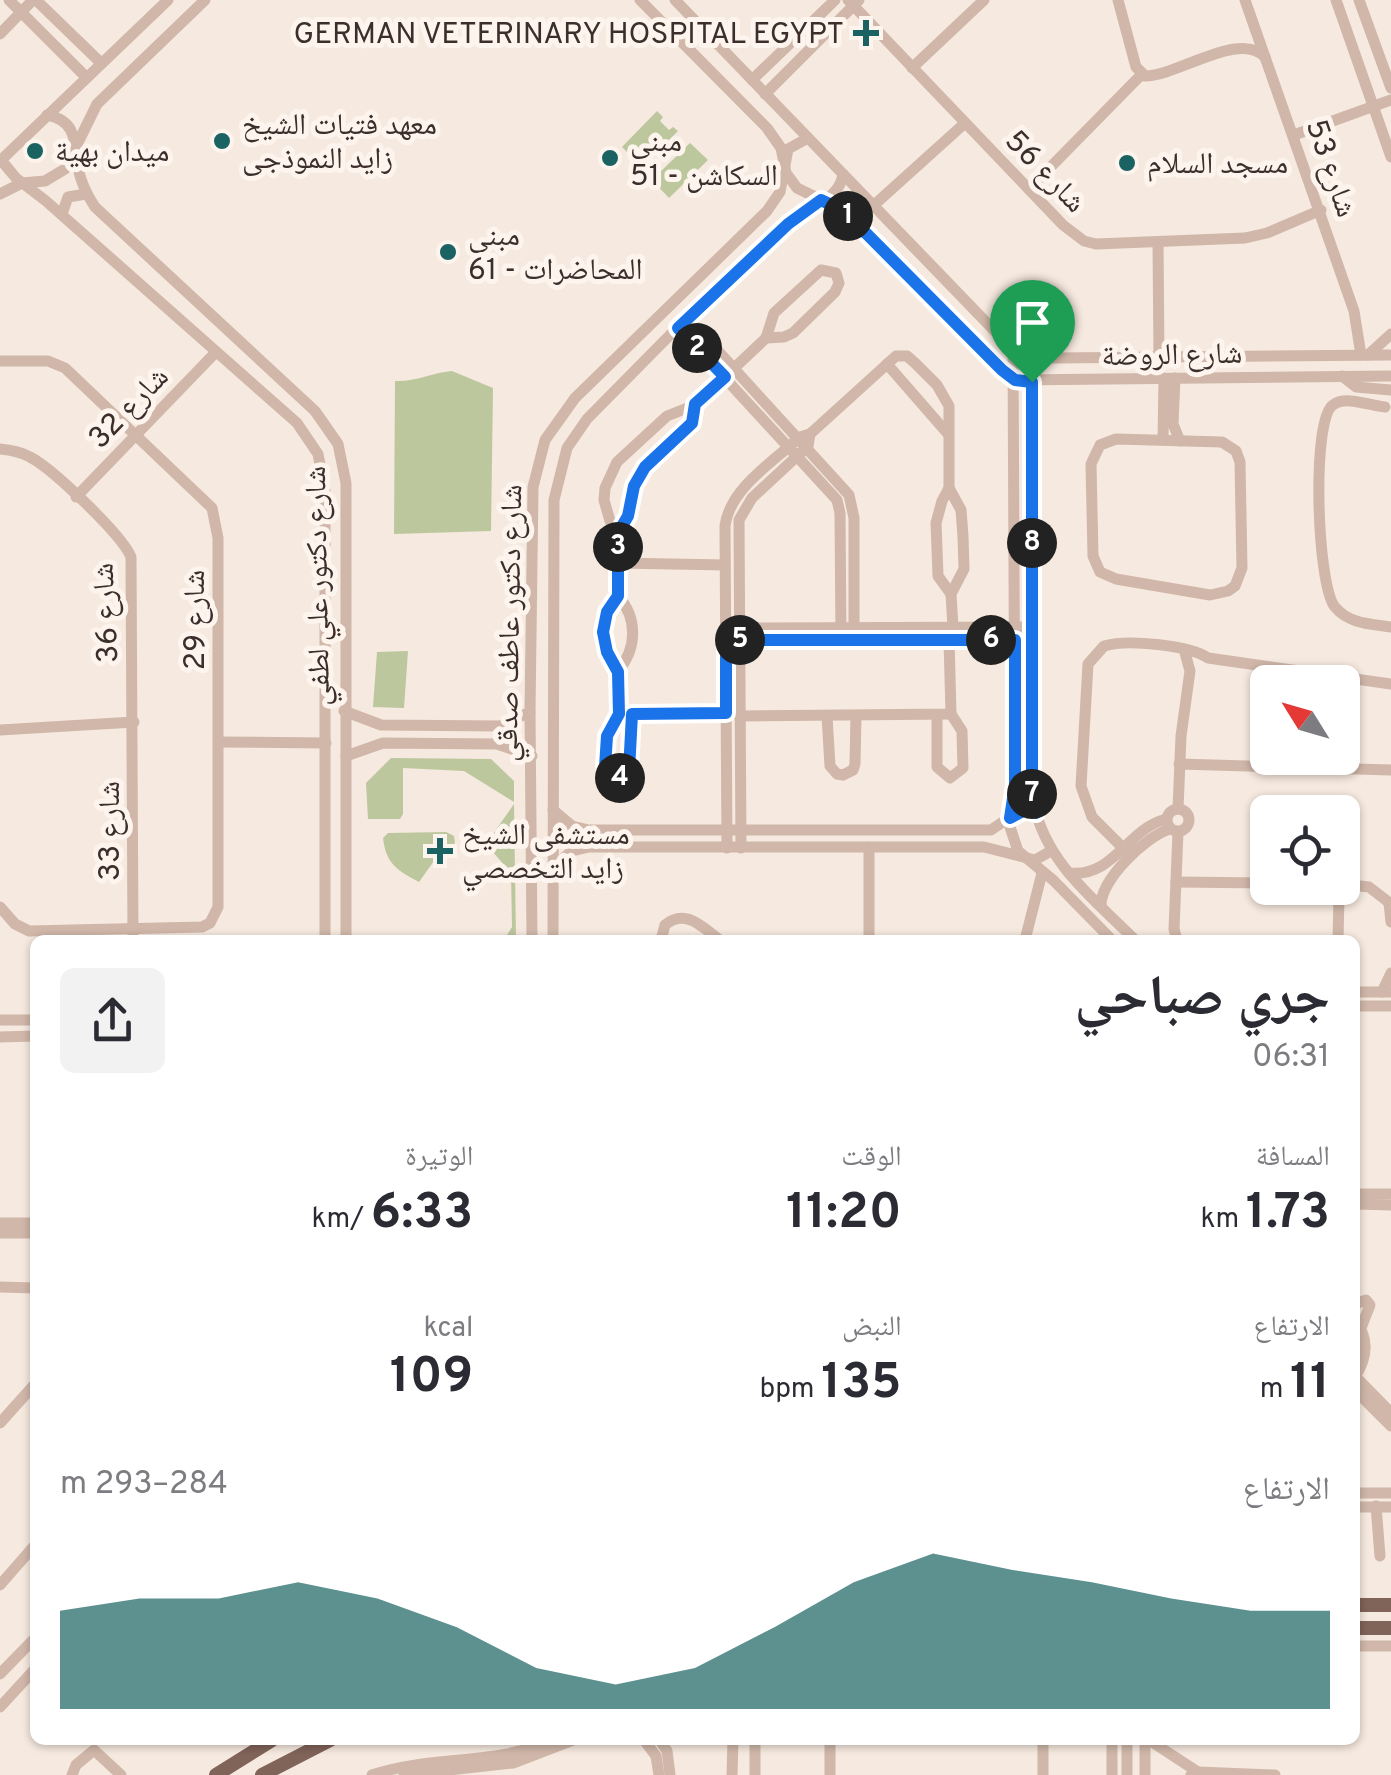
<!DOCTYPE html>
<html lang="ar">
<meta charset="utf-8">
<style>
body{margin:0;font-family:Overpass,"Noto Naskh Arabic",sans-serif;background:#f2f2f3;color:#2b2b33;direction:rtl;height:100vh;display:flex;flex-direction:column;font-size:38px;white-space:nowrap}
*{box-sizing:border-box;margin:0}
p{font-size:32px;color:#7c7c81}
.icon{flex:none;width:55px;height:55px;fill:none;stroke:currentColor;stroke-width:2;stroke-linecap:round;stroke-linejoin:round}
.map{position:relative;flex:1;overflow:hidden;direction:ltr}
.side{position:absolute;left:30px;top:935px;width:1330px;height:810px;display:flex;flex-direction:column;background:#fff;border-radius:15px;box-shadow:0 2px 8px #0004;direction:rtl}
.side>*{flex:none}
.needle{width:65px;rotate:307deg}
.buttons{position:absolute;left:1250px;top:665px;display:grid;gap:20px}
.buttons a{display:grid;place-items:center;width:110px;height:110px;border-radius:15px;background:#fff;box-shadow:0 2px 8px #0004;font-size:50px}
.pin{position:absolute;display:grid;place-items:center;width:85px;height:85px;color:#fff;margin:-102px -42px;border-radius:50% 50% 50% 0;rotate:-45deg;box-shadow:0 0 10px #0007}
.pin .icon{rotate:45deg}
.km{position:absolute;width:50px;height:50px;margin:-25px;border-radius:50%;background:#222;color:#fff;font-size:28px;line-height:50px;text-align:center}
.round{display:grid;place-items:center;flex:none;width:105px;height:105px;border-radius:15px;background:#f2f2f3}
.head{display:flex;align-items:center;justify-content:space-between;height:170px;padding:0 30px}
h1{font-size:55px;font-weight:700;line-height:75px}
.figures{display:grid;grid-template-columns:repeat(3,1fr);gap:15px;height:170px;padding:10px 30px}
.figures div{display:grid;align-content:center}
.figures b{font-size:50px;font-weight:700}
.figures small{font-size:28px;font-weight:400}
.figures p{font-size:28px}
.chart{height:280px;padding:20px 30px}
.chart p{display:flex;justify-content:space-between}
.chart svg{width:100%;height:180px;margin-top:10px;fill:#1a6362;opacity:.7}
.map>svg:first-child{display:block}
.green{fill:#bcc79d}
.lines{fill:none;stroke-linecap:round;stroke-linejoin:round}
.minor{stroke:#d0b7a9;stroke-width:11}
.major{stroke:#806359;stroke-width:14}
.route-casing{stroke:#fff;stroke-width:20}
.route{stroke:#1a73e8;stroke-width:12}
.poi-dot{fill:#1a6362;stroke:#fcf4ed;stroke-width:4}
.labels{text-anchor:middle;stroke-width:10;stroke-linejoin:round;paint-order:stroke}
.poi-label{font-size:30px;fill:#3c2e2a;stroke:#fcf4ed;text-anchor:start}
.street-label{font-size:30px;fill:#3c2e2a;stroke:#fcf4ed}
</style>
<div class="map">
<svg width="1391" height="1775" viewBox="0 0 1391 1775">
<rect width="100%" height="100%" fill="#f6e9df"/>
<g class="green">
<path d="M657,111L663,117L660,121L669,130L673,127L678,131L642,167L622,147Z"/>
<path d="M690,143L708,160L669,198L652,180Z"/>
<path d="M452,371L493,388L491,531L394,534L395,381C415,382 431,373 452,371Z"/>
<path d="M408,651L404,708L373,707L377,652Z"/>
<path d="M391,758L491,759L514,781V802L464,771L403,768V814L400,819H368L366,783Z"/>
<path d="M514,804L516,940H504L512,927L511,873L486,844Z"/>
<path d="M446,832L454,836L455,843L452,846L446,844L419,882C397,870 386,864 383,838L388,833Z"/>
</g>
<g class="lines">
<g class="minor">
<path d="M9,0L85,76"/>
<path d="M36,0L100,62"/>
<path d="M640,0L767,128L781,148L786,173L797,188L844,211L990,359L1015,380L1391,376"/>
<path d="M675,0L1013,350L1033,358H1056L1391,355"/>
<path d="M848,0L1063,225L1084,241L1096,244L1245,238L1267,233L1321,210"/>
<path d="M1118,0L1136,67L1145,76C1180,75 1240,30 1265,57"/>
<path d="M1245,0L1354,311L1361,355"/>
<path d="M1336,0L1391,157"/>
<path d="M1359,0L1391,88"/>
<path d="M0,34L33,0"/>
<path d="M912,68L984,0"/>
<path d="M752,80L835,0"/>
<path d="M765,94L859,0"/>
<path d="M47,115C78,121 74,143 78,168C81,183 87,195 95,207L315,411L338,444L346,483V940"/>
<path d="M1294,135L1391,100"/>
<path d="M1,160L16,178L46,201L297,423L318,454L325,491V940"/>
<path d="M0,161L168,0"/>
<path d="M1029,189L1142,74"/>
<path d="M0,194L22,183L45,181L65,169L97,104L205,0"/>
<path d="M873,206L965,123"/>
<path d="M62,214L68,197L86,194"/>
<path d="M1158,242L1159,357"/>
<path d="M821,270L836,273L839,283L835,292L793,333L784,337L766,338L774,313Z"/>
<path d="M688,318L849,495L854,518V640"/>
<path d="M678,327L837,500L840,513L841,640"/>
<path d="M1013,350L1015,785L1010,827L1018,851L1053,880L1112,940"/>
<path d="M1368,355L1391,334"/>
<path d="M1033,358L1034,804C1046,863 1094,899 1135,940"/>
<path d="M0,361H48L65,368L212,508L218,538V907L210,923L202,927L29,931L15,924L0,907"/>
<path d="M887,364L948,434"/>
<path d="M1342,376L1356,387L1391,390"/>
<path d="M1175,378L1173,424L1180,441"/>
<path d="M1385,407C1370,406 1346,395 1333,405C1311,420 1317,586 1335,607C1349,624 1371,624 1391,627"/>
<path d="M1116,439L1222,442L1236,451L1240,462L1242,568L1235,586L1228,591L1210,595L1116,579L1100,572L1093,556L1091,464L1100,445Z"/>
<path d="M1163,440L1164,378"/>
<path d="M0,449C11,450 21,452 30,457C53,469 122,535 131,557L133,940"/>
<path d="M949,488L961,510L963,536L964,569L951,594L953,627"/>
<path d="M76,497L216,352"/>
<path d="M618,533L610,521L604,500L605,488L617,462L667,416L695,405L766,338"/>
<path d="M618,563L725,565"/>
<path d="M618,596C638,618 637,649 618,671"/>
<path d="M731,628L1022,627"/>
<path d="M735,640H1021"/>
<path d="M344,711L381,725L500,726L530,712"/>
<path d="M628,714L726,713"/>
<path d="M632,714L629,771L616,778L605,767L607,735L619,714L618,671L607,652L603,632L607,612L618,596V533L629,516L639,476L652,459L692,423L695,405"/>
<path d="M739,716L951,714L949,640"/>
<path d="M827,716L830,766L837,774L843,775L853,770L855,764L856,716"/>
<path d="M937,716V767L950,778L963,768L962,731L951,714"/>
<path d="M0,730L134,722"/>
<path d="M220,742L326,743"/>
<path d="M346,756L383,743L497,744L532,756"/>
<path d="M1179,764L1391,770"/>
<circle cx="1178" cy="820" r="11"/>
<path d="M1178,809L1181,736L1190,671L1184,649"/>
<path d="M553,810L572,826L589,830H991L1019,811L1036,813"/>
<path d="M869,847V940"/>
<path d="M727,848L725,526C730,488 773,462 800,437L810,434L896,356H907L915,363L937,385L949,406V488L942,501L936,523L938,576L951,594"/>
<path d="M741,848L739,520L752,498L808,446L810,434"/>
<path d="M1124,849L1092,817L1081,786L1088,664L1104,646C1127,639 1189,645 1208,658L1391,684"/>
<path d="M553,867L572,851L589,847H984L1035,860L1051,851"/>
<path d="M1069,873C1114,878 1127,829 1166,819"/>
<path d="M1176,882L1268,883"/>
<path d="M1342,884L1369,887L1391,904"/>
<path d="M1389,903L1391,922"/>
<path d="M1101,906C1100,880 1146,836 1170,829"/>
<path d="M532,940L530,712L533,487L545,440L575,398L767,211L780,192L788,149L808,138"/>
<path d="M553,940L554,500L567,448L587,419L670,335L788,224C807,208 840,200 843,174"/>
<path d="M661,940L665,925C686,908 702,927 720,940"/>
<path d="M1025,940L1042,873"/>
<path d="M1177,940L1174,929L1178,832"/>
<path d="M1338,940L1339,896L1348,884"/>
<path d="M1355,992H1391"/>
<path d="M1382,992L1391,973"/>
<path d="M1355,1006H1391"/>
<path d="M0,1020H35"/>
<path d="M0,1037L35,1036"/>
<path d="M1355,1194H1391"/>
<path d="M1355,1204L1391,1205"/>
<path d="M0,1223H35"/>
<path d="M0,1233H35"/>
<path d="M0,1287L35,1288"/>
<path d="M1355,1304L1366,1300L1370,1305L1361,1328"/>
<path d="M1355,1321C1370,1339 1367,1358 1355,1377"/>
<path d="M1355,1376L1391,1413"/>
<path d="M1355,1390L1391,1426"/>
<path d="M0,1423L35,1384"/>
<path d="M1355,1493H1391"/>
<path d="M1376,1506L1380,1556"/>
<path d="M1355,1507H1391"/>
<path d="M0,1585L35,1545"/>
<path d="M1355,1646H1391"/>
<path d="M0,1674L35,1638"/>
<path d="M0,1707L35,1669"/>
<path d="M644,1740L656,1756L659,1775"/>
<path d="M660,1740L667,1751L670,1775"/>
<path d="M755,1740V1775"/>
<path d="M1043,1740V1775"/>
<path d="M1112,1740V1775"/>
<path d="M1127,1740V1775"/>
<path d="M1145,1740V1775"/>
<path d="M1149,1740L1198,1772"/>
<path d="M72,1775L76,1765L94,1750L121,1775"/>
<path d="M372,1775C431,1755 495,1766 552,1740"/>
<path d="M404,1775L513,1763L573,1740"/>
<path d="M732,1775L733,1740"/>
<path d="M830,1775V1740"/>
<path d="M1191,1775L1198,1772L1275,1775"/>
</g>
<g class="major">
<path d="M1355,1605H1391"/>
<path d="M1355,1628H1391"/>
<path d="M216,1775L272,1740"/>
<path d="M262,1775L330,1740"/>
</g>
</g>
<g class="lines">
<g class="route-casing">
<path id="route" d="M821,200L844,211L1002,370L1015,380L1032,382V785L1036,813L1025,810L1010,818L1015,785V640H726V713L632,714L629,771L616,778L605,767L607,736L619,714L618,672L607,652L603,632L607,612L618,596V533L628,516L634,486L645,467L692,423L695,404L725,377L678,328L788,224Z"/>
</g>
<use href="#route" class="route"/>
</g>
<g class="poi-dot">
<path d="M861 18h10v10h10v10h-10v10h-10v-10h-10v-10h10z"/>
<circle cx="222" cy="141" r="10"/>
<circle cx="35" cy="151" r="10"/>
<circle cx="610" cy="158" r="10"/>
<circle cx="1127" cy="163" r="10"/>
<circle cx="448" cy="252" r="10"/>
<path d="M435 836h10v10h10v10h-10v10h-10v-10h-10v-10h10z"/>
</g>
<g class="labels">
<g class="poi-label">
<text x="844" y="43" text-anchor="end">GERMAN VETERINARY HOSPITAL EGYPT</text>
<text x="242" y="134">معهد فتيات الشيخ<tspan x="242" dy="34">زايد النموذجى</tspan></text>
<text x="630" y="151">مبنى<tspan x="630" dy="34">السكاشن - 51</tspan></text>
<text x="55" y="161">ميدان بهية</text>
<text x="1147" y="173">مسجد السلام</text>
<text x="468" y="245">مبنى<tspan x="468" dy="34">المحاضرات - 61</tspan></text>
<text x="462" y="844">مستشفى الشيخ<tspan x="462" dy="34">زايد التخصصي</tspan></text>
</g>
<g class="street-label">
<text transform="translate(1332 168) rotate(71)" y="10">شارع 53</text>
<text transform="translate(1046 171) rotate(46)" y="10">شارع 56</text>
<text transform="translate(1172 354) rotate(-1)" y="10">شارع الروضة</text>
<text transform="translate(128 407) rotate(-46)" y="10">شارع 32</text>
<text transform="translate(317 586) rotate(-91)" y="10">شارع دكتور علي لطفي</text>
<text transform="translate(105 613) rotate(-93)" y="10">شارع 36</text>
<text transform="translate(194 620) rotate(-90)" y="10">شارع 29</text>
<text transform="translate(509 623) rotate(-89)" y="10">شارع دكتور عاطف صدقي</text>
<text transform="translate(109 831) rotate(-90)" y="10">شارع 33</text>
</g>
</g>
</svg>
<div class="buttons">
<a><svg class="needle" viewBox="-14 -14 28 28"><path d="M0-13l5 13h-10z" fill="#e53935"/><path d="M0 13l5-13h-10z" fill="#7c7c81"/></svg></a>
<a><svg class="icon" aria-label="locate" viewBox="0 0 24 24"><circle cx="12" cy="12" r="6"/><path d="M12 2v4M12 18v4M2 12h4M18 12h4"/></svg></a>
</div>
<div class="pin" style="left:1032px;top:382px;background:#1e9e55"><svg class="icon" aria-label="arrive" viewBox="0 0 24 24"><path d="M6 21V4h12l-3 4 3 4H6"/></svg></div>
<b class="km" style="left:848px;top:216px">1</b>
<b class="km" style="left:697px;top:348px">2</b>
<b class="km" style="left:618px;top:547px">3</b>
<b class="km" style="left:620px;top:778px">4</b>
<b class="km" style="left:740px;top:640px">5</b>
<b class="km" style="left:991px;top:640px">6</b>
<b class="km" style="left:1032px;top:794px">7</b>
<b class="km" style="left:1032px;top:543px">8</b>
<section class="side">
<div class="head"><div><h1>جري صباحي</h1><p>06:31</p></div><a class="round"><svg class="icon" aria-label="share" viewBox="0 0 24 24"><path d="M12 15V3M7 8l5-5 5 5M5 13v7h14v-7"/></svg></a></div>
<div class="figures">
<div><p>المسافة</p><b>1.73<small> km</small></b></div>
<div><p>الوقت</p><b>11:20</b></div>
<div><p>الوتيرة</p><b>6:33<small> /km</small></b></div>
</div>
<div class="figures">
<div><p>الارتفاع</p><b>11<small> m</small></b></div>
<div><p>النبض</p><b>135<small> bpm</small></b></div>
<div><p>kcal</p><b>109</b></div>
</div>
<div class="chart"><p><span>الارتفاع</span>284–293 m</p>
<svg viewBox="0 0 160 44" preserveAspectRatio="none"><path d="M0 44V20L10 17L20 17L30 13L40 17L50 24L60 34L70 38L80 34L90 24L100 13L110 6L120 10L130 13L140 17L150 20L160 20V44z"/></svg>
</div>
</section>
</div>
